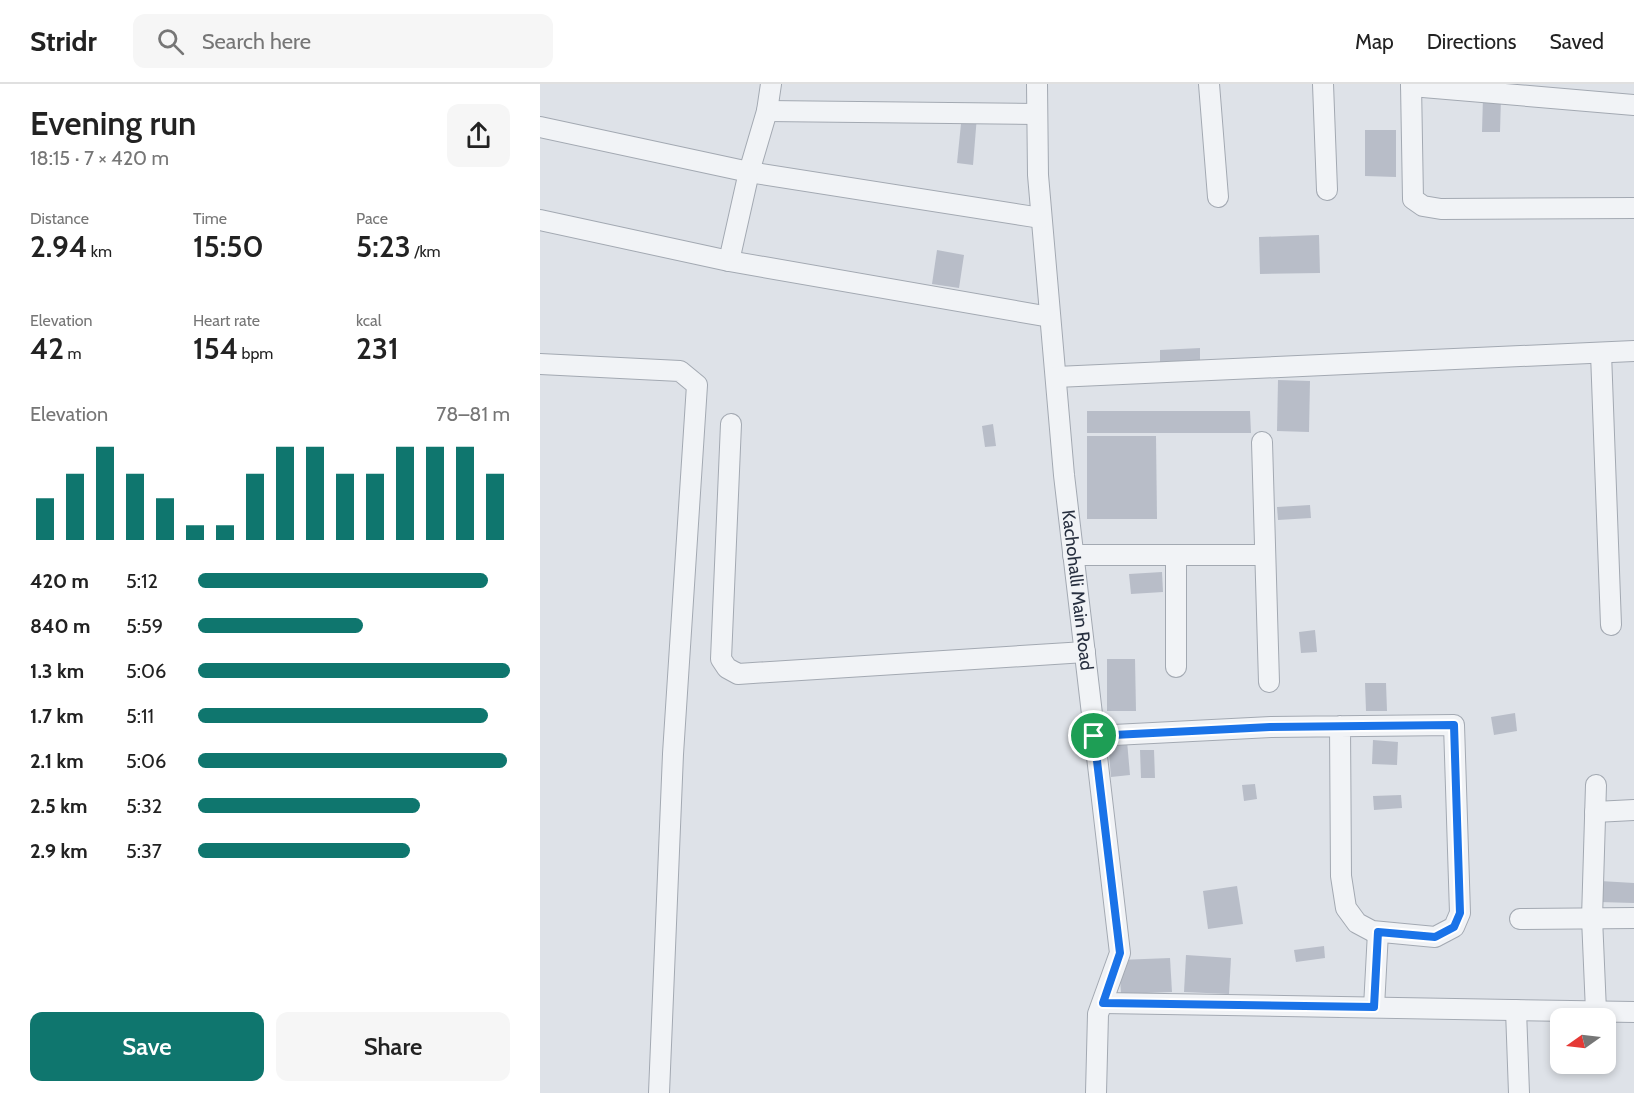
<!DOCTYPE html>
<meta charset="utf-8">
<style>
body{margin:0;font-family:Cabin,sans-serif;background:#f6f6f6;color:#222;height:100vh;display:flex;flex-direction:column;font-size:22px;white-space:nowrap}
*{box-sizing:border-box;margin:0}
p{font-size:20px;color:#767676}
.icon{flex:none;width:33px;height:33px;fill:none;stroke:currentColor;stroke-width:2;stroke-linecap:round;stroke-linejoin:round}
.map{position:relative;flex:1;overflow:hidden}
.details{display:flex;flex-direction:column;background:#fff;width:540px}
.details>*{flex:none}
.needle{width:39px;rotate:256deg}
.fabs{position:absolute;left:1010px;top:924px;display:grid;gap:12px}
.fabs a{display:grid;place-items:center;width:66px;height:66px;border-radius:12px;background:#fff;box-shadow:0 3px 9px #0003;font-size:30px}
.pin{position:absolute;display:grid;place-items:center;width:51px;height:51px;color:#fff;margin:-26px;border:3px solid #fff;border-radius:50%;box-shadow:0 2px 6px #0007}
.round{display:grid;place-items:center;flex:none;width:63px;height:63px;border-radius:12px;background:#f6f6f6}
.summary{display:flex;align-items:center;justify-content:space-between;height:102px;padding:0 30px}
h1{font-size:33px;font-weight:600;line-height:45px}
.metrics{display:grid;grid-template-columns:repeat(3,1fr);gap:9px;height:102px;padding:6px 30px}
.metrics div{display:grid;align-content:center}
.metrics b{font-size:30px;font-weight:600}
.metrics small{font-size:16px;font-weight:400}
.metrics p{font-size:16px}
.chart{height:168px;padding:12px 30px}
.chart p{display:flex;justify-content:space-between}
.chart svg{width:100%;height:108px;margin-top:6px;stroke:#0f766e;stroke-width:6}
.action{display:flex;gap:12px;margin-top:auto;padding:12px 30px}
.action a{flex:1;height:69px;border-radius:12px;background:#0f766e;color:#fff;font-size:24px;font-weight:600;line-height:69px;text-align:center}
.action a+a{background:#f6f6f6;color:#222}
ul{padding:0 30px;list-style:none;font-size:20px}
li{display:grid;grid-template-columns:96px 72px 1fr;align-items:center;height:45px}
li i{height:15px;border-radius:8px;background:#0f766e}
header{display:flex;align-items:center;gap:36px;box-sizing:border-box;height:84px;padding:0 30px;background:#fff;border-bottom:2px solid #e0e0e0}
header strong{font-size:28px}
nav{display:flex;gap:33px;margin-inline-start:auto;font-size:21px}
.search{width:420px;height:54px;background:#f6f6f6;display:flex;align-items:center;gap:15px;box-sizing:border-box;padding:0 21px;border-radius:12px;color:#767676;font-size:22px}
main{display:flex;flex:1;min-height:0}
.map>svg:first-child{display:block}
.building{fill:#b8bdc8}
.lines{fill:none;stroke-linecap:round;stroke-linejoin:round}
.minor-casing{stroke:#a3a9b2;stroke-width:22}
.minor{stroke:#f1f3f6;stroke-width:20}
.route-casing{stroke:#fff;stroke-width:12}
.route{stroke:#1a73e8;stroke-width:8}
.labels{text-anchor:middle;stroke-width:4.5;stroke-linejoin:round;paint-order:stroke}
.street-label{font-size:18px;fill:#272f3f;stroke:#eef1f6}
</style>
<header>
<strong>Stridr</strong>
<div class="search"><svg class="icon" aria-label="search" viewBox="0 0 24 24"><circle cx="10" cy="10" r="6"/><path d="M15 15l6 6"/></svg>Search here</div>
<nav><a>Map</a><a>Directions</a><a>Saved</a></nav>
</header>
<main>
<section class="details">
<div class="summary"><div><h1>Evening run</h1><p>18:15 · 7 × 420 m</p></div><a class="round"><svg class="icon" aria-label="share" viewBox="0 0 24 24"><path d="M12 15V3M7 8l5-5 5 5M5 13v7h14v-7"/></svg></a></div>
<div class="metrics">
<div><p>Distance</p><b>2.94<small> km</small></b></div>
<div><p>Time</p><b>15:50</b></div>
<div><p>Pace</p><b>5:23<small> /km</small></b></div>
</div>
<div class="metrics">
<div><p>Elevation</p><b>42<small> m</small></b></div>
<div><p>Heart rate</p><b>154<small> bpm</small></b></div>
<div><p>kcal</p><b>231</b></div>
</div>
<div class="chart"><p><span>Elevation</span>78–81 m</p>
<svg viewBox="0 0 160 44" preserveAspectRatio="none"><path d="M5 44V27M15 44V17M25 44V6M35 44V17M45 44V27M55 44V38M65 44V38M75 44V17M85 44V6M95 44V6M105 44V17M115 44V17M125 44V6M135 44V6M145 44V6M155 44V17"/></svg>
</div>
<ul>
<li><b>420 m</b>5:12<i style="width:93%"></i></li>
<li><b>840 m</b>5:59<i style="width:53%"></i></li>
<li><b>1.3 km</b>5:06<i style="width:100%"></i></li>
<li><b>1.7 km</b>5:11<i style="width:93%"></i></li>
<li><b>2.1 km</b>5:06<i style="width:99%"></i></li>
<li><b>2.5 km</b>5:32<i style="width:71%"></i></li>
<li><b>2.9 km</b>5:37<i style="width:68%"></i></li>
</ul>
<div class="action"><a>Save</a><a>Share</a></div>
</section>
<div class="map">
<svg width="1094" height="1009" viewBox="0 0 1094 1009">
<rect width="100%" height="100%" fill="#dee2e8"/>
<g class="building">
<path d="M943,13H961L960,48H942Z"/>
<path d="M422,30L437,32L433,81L417,79Z"/>
<path d="M825,46H856V93L825,92Z"/>
<path d="M779,151L780,189L720,190L719,153Z"/>
<path d="M397,166L424,171L419,204L392,200Z"/>
<path d="M660,264V276L620,278V266Z"/>
<path d="M738,296L770,297L769,348L737,347Z"/>
<path d="M547,327H710L711,349H547Z"/>
<path d="M453,340L456,362L445,363L442,342Z"/>
<path d="M547,352H616L617,435H547Z"/>
<path d="M770,421L771,434L738,436L737,423Z"/>
<path d="M622,488L623,508L591,510L589,490Z"/>
<path d="M775,546L777,568L761,569L759,548Z"/>
<path d="M567,575H595L596,627H567Z"/>
<path d="M825,599H846L847,627H826Z"/>
<path d="M975,629L977,647L954,651L951,633Z"/>
<path d="M833,656L858,658L857,681L832,680Z"/>
<path d="M587,657L590,691L571,693L568,659Z"/>
<path d="M600,666H614L615,694H601Z"/>
<path d="M715,700L717,715L704,717L702,701Z"/>
<path d="M861,711L862,724L834,726L833,712Z"/>
<path d="M1060,797L1094,799V819L1059,818Z"/>
<path d="M697,802L703,840L668,845L663,807Z"/>
<path d="M784,862L785,874L756,878L754,866Z"/>
<path d="M646,871L691,874L689,910L644,908Z"/>
<path d="M630,874L632,908L581,910L579,876Z"/>
</g>
<g class="lines">
<g class="minor-casing">
<g id="minor">
<path id="s1" d="M497,0L498,91L524,391L580,869L558,930L556,1009"/>
<path d="M669,0L678,113"/>
<path d="M783,0L787,106"/>
<path d="M871,0L873,115L883,122L901,125L1094,124"/>
<path d="M871,2L1094,21"/>
<path d="M227,27L496,30"/>
<path d="M0,43L209,88L501,134"/>
<path d="M0,136L189,177L510,233"/>
<path d="M189,177L209,88L227,27L231,0"/>
<path d="M1061,269L1071,541"/>
<path d="M0,280L140,287L157,301L133,670L119,1009"/>
<path d="M516,293L1094,267"/>
<path d="M191,340L181,575L187,584L198,590L545,568"/>
<path d="M722,358L729,598"/>
<path d="M533,471H725"/>
<path d="M636,583V471"/>
<path d="M554,652L731,643L914,641L920,829L914,843L895,853L832,847L817,839L806,824L801,792L800,642"/>
<path d="M1056,701L1052,834L1056,927"/>
<path d="M1055,728L1094,726"/>
<path d="M980,835L1094,834"/>
<path d="M563,919L1094,928"/>
<path d="M834,923L838,848"/>
<path d="M976,926L979,1009"/>
</g>
</g>
<use href="#minor" class="minor"/>
</g>
<g class="lines">
<g class="route-casing">
<path id="route" d="M914,641L920,829L914,843L895,853L838,848L834,923L563,919L580,869L554,652L730,643Z"/>
</g>
<use href="#route" class="route"/>
</g>
<g class="labels">
<g class="street-label">
<text dy="6" stroke="none"><textPath href="#s1" startOffset="508">Kachohalli Main Road</textPath></text>
</g>
</g>
</svg>
<div class="fabs">
<a><svg class="needle" viewBox="-14 -14 28 28"><path d="M0-13l5 13h-10z" fill="#e53935"/><path d="M0 13l5-13h-10z" fill="#767676"/></svg></a>
</div>
<div class="pin" style="left:554px;top:652px;background:#1e9e55"><svg class="icon" aria-label="arrive" viewBox="0 0 24 24"><path d="M6 21V4h12l-3 4 3 4H6"/></svg></div>
</div>
</main>
